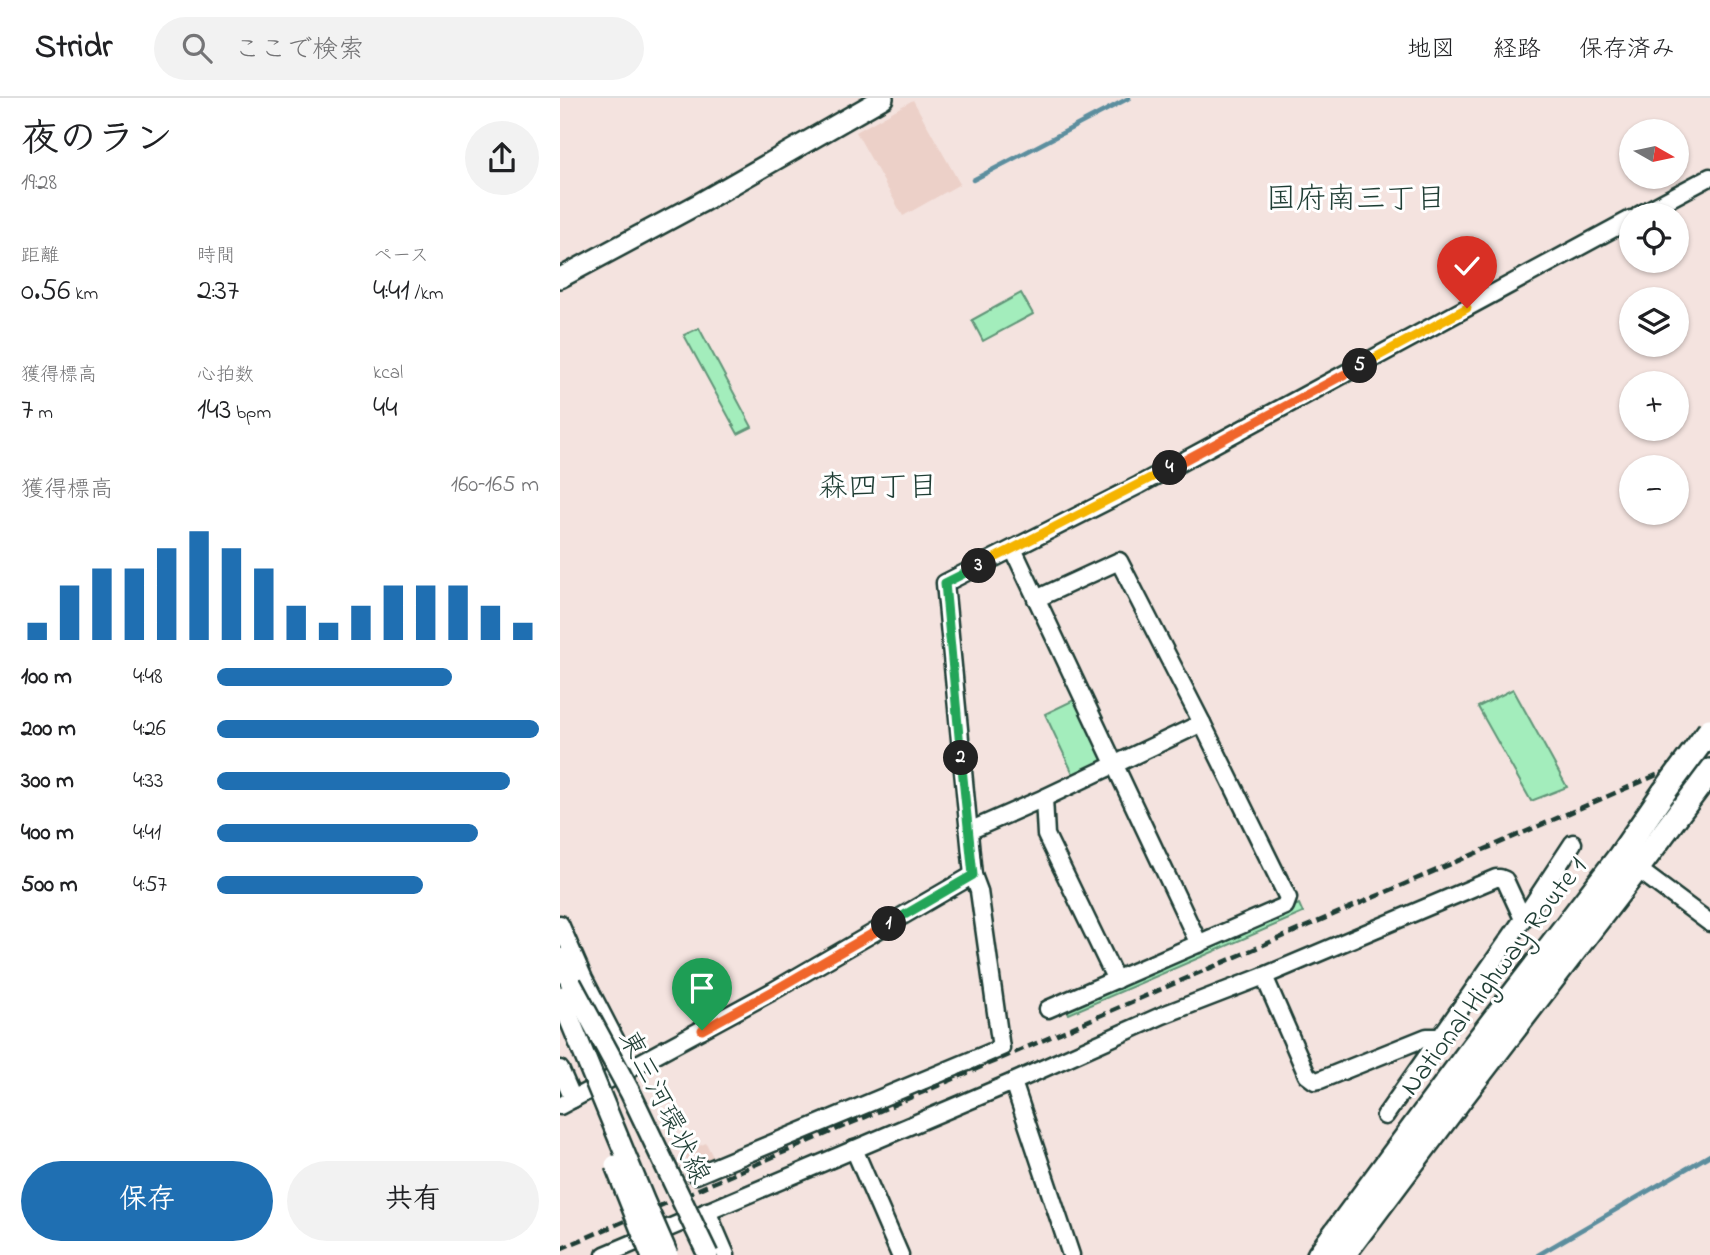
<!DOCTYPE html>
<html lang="ja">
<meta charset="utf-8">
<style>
body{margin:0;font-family:"Indie Flower","Klee One",sans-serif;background:#f2f2f2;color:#202124;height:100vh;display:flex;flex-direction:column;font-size:26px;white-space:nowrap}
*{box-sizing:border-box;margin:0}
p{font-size:23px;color:#757577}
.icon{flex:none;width:38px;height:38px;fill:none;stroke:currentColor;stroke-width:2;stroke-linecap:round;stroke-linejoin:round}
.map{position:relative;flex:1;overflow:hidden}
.sheet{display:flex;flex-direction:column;background:#fff;width:560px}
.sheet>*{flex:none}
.needle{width:46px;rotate:99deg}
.tools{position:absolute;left:1059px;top:21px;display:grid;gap:14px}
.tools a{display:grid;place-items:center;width:70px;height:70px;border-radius:50%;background:#fff;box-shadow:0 2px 5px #0004;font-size:35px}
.pin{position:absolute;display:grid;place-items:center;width:60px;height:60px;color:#fff;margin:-72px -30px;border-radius:50% 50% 50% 0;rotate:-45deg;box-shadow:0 0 7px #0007}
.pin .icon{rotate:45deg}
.km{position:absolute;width:35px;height:35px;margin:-18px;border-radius:50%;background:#222;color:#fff;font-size:19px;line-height:35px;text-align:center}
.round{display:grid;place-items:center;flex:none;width:74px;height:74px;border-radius:37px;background:#f2f2f2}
.head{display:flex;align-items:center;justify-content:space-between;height:119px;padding:0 21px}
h1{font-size:38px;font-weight:600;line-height:52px}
.figures{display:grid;grid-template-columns:repeat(3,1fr);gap:10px;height:119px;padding:7px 21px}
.figures div{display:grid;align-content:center}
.figures b{font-size:30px;font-weight:600}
.figures small{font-size:19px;font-weight:400}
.figures p{font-size:19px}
.chart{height:196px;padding:14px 21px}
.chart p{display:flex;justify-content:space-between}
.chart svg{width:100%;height:126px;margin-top:7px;stroke:#1f6fb2;stroke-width:6}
.primary-button{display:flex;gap:14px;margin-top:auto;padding:14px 21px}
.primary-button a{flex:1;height:80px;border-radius:42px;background:#1f6fb2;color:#fff;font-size:28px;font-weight:600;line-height:80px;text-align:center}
.primary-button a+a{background:#f2f2f2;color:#202124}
ul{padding:0 21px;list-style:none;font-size:23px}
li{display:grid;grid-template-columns:112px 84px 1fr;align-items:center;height:52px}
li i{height:18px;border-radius:9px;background:#1f6fb2}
header{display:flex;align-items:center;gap:42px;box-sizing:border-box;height:98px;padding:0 35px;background:#fff;border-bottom:2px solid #e0e0e0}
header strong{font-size:33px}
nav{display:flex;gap:38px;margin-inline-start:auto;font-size:24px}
.search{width:490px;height:63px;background:#f2f2f2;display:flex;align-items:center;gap:18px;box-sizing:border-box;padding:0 24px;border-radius:38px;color:#757577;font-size:26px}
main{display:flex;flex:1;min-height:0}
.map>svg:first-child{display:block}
.built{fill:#ecd0c8}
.green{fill:#a3edbc;stroke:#619578;stroke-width:2}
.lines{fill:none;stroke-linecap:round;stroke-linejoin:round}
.stream{stroke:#5b8e9e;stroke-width:4.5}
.minor-casing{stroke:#1f3d34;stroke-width:21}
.major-casing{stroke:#1f3d34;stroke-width:24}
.highway-casing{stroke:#1f3d34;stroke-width:28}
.minor{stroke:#fff;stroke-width:16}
.major{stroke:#fff;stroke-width:19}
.highway{stroke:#fff;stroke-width:23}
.rail{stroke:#1f3d34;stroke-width:4.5;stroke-dasharray:10 5;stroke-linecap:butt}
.major-bridge-casing{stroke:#1f3d34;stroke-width:24;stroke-linecap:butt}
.highway-bridge-casing{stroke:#1f3d34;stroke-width:28;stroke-linecap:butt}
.major-bridge{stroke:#fff;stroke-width:19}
.highway-bridge{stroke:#fff;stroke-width:23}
.split-1-casing{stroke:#fff;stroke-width:14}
.split-2-casing{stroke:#fff;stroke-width:14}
.split-3-casing{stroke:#fff;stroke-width:14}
.split-4-casing{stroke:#fff;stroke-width:14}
.split-5-casing{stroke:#fff;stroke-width:14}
.split-6-casing{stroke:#fff;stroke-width:14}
.split-1{stroke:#f0652b;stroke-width:9}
.split-2{stroke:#22a559;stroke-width:9}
.split-3{stroke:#22a559;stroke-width:9}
.split-4{stroke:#f5b400;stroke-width:9}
.split-5{stroke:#f0652b;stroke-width:9}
.split-6{stroke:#f5b400;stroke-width:9}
.labels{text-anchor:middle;stroke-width:6;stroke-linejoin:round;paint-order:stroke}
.street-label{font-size:28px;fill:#1f3d34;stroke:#fff}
.neighbourhood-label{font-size:30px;fill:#1f3d34;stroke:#fff}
</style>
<header>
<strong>Stridr</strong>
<div class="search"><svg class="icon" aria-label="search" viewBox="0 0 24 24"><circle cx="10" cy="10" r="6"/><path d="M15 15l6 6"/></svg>ここで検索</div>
<nav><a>地図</a><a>経路</a><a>保存済み</a></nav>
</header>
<main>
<section class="sheet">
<div class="head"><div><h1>夜のラン</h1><p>19:28</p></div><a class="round"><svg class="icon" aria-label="share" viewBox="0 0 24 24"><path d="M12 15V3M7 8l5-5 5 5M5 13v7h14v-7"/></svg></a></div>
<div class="figures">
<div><p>距離</p><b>0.56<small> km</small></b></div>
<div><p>時間</p><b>2:37</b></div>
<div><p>ペース</p><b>4:41<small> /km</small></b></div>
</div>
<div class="figures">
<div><p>獲得標高</p><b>7<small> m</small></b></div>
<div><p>心拍数</p><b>143<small> bpm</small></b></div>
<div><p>kcal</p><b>44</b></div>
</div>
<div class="chart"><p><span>獲得標高</span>160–165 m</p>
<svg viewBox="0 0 160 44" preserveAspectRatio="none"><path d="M5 44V38M15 44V25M25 44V19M35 44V19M45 44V12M55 44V6M65 44V12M75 44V19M85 44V32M95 44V38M105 44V32M115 44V25M125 44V25M135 44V25M145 44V32M155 44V38"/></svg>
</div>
<ul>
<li><b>100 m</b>4:48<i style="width:73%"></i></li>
<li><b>200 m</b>4:26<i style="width:100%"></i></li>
<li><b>300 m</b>4:33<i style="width:91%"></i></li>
<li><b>400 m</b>4:41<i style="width:81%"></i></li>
<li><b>500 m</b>4:57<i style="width:64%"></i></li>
</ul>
<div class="primary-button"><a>保存</a><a>共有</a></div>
</section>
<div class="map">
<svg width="1150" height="1157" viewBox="0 0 1150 1157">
<rect width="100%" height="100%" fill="#f4e3df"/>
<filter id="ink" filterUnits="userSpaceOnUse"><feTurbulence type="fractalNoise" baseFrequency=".0143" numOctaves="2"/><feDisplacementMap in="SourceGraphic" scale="14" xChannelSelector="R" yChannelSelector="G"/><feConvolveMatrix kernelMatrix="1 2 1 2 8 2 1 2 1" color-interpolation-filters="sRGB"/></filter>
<g filter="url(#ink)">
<g class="built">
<path d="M353,2L400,86L343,118L296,34Z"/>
<path d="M146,1045L156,1065L133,1074L123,1055Z"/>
</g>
<g class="green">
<path d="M461,195L473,216L423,243L412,222Z"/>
<path d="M139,230L192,329L178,336L124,237Z"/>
<path d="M953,591L1007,689L971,703L918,609Z"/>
<path d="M516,601L546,665L515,680L485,616Z"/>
<path d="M739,806L743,815L509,916L505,907Z"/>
</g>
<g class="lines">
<g class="stream">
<path d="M413,82L569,0"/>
<path d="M978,1157L1150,1057"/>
</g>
<g class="minor-casing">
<g id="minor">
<path d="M1079,117L1150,79"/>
<path d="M453,451L639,846"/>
<path d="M476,501L559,463L642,625L728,800L725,808L488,911"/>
<path d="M484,700L486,737L556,882"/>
<path d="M409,733L484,700L642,625"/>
<path d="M1071,766L1150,825"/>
<path d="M0,826L24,881L70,970"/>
<path d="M704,878L747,977L755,983L760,982L867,939H880"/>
<path d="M0,971L13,1001"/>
<path d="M453,984L511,1157"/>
<path d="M0,1008L213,893L413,777"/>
<path d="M825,1018L963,821L1013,745"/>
<path d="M294,1051L340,1157"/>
<path d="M136,1077L441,950L419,793L413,777L385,485L579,387L1071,121"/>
<path d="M147,1113L166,1157"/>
<path d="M45,1157L453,984L603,917L704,878L936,780H940L945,782L963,821"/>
</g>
</g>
<g class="major-casing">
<g id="major">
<path d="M0,180L140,105L323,0"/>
<path d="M0,860L11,885"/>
</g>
</g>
<g class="highway-casing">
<g id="highway">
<path d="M759,1157L913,949L1060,758L1104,694"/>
<path d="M783,1157L901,1000L1077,771L1150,673"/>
</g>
</g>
<use href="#minor" class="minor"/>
<use href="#major" class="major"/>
<use href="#highway" class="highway"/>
<path class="rail" d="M0,1151L1150,654"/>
<g class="major-bridge-casing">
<g id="major-bridge">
<path d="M11,885L70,994L148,1157"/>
<path d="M0,898L84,1102L108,1157"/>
<path d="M55,1067L91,1157"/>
</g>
</g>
<g class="highway-bridge-casing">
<path id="highway-bridge" d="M1104,694L1150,632"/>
</g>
<use href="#major-bridge" class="major-bridge"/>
<use href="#highway-bridge" class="highway-bridge"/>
</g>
</g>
<g class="lines" filter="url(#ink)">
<g class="split-1-casing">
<path id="split-1" d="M142,932L213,893L329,826"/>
</g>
<g class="split-2-casing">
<path id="split-2" d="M329,826L413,777L401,660"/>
</g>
<g class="split-3-casing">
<path id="split-3" d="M401,660L385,485L419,468"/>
</g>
<g class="split-4-casing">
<path id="split-4" d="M419,468L610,370"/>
</g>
<g class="split-5-casing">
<path id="split-5" d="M610,370L800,268"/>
</g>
<g class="split-6-casing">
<path id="split-6" d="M800,268L907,210"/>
</g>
<use href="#split-1" class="split-1"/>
<use href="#split-2" class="split-2"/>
<use href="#split-3" class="split-3"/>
<use href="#split-4" class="split-4"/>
<use href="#split-5" class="split-5"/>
<use href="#split-6" class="split-6"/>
</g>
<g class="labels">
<g class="street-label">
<text transform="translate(932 877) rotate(-53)" y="10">National Highway Route 1</text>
<text transform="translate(106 1008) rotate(63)" y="10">東三河環状線</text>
</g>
<g class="neighbourhood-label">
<text x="796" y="110">国府南三丁目</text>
<text x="318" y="398">森四丁目</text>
</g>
</g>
</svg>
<div class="tools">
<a><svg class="needle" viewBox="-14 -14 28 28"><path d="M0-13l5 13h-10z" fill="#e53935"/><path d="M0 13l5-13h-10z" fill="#757577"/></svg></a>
<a><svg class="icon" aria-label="locate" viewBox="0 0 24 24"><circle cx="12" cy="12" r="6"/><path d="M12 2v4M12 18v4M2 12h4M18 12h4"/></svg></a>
<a><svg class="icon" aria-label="layers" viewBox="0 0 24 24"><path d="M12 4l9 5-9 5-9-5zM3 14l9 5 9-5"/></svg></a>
<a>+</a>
<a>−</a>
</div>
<div class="pin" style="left:142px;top:932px;background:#1e9e55"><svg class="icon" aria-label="arrive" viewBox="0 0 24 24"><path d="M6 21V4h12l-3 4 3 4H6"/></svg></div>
<div class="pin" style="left:907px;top:210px;background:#d93025"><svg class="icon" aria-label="check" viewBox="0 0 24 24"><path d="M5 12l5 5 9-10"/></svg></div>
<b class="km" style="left:329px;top:826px">1</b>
<b class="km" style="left:401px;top:660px">2</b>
<b class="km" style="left:419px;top:468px">3</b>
<b class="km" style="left:610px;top:370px">4</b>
<b class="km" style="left:800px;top:268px">5</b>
</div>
</main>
